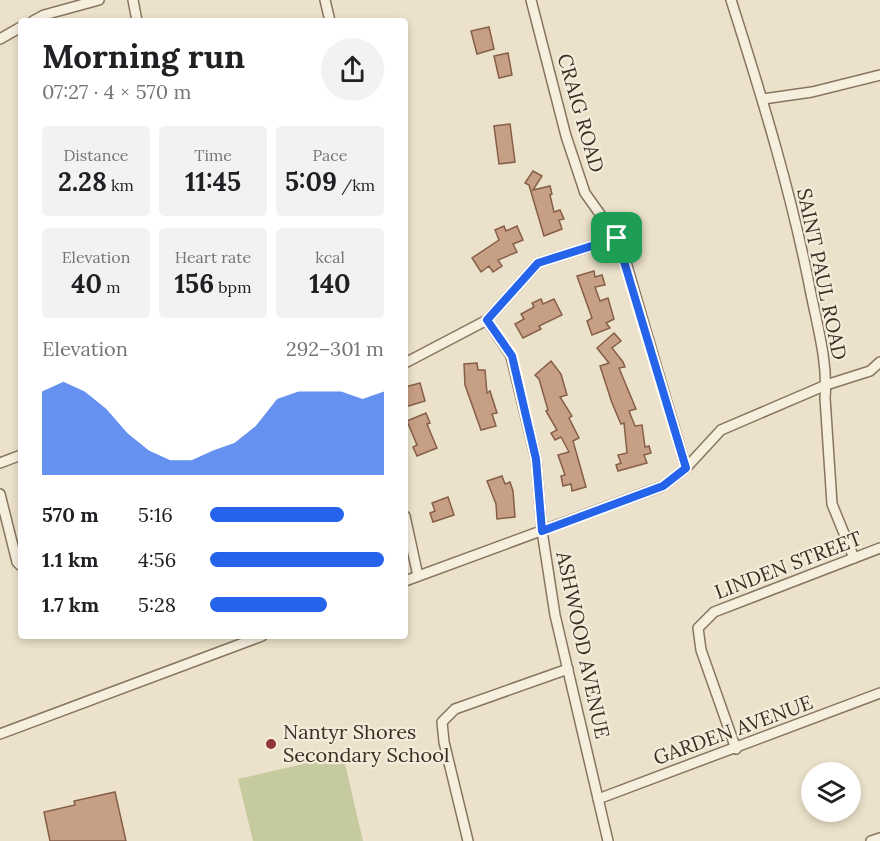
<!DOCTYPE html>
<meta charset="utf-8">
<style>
body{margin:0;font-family:Lora,serif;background:#f2f2f2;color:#202124;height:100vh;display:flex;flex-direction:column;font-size:22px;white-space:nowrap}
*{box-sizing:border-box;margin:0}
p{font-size:20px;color:#757577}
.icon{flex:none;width:33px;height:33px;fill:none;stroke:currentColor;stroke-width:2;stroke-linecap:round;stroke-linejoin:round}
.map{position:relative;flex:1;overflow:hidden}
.drawer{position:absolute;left:18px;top:18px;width:390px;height:621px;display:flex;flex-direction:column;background:#fff;border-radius:6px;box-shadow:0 3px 9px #0003}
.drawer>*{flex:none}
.controls{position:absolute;left:801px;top:762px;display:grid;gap:12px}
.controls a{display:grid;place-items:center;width:60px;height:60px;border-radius:50%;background:#fff;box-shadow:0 3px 9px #0003;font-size:30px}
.pin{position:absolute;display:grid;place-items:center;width:51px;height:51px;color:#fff;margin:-26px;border-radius:12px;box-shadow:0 3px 9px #0006}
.round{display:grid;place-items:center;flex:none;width:63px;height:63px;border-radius:32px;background:#f2f2f2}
.summary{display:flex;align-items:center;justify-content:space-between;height:102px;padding:0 24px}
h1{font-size:33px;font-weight:700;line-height:45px}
.metrics{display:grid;grid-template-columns:repeat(3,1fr);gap:9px;height:102px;padding:6px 24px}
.metrics div{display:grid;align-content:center;border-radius:6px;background:#f2f2f2;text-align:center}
.metrics b{font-size:26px;font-weight:700}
.metrics small{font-size:16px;font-weight:400}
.metrics p{font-size:16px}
.chart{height:168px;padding:12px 24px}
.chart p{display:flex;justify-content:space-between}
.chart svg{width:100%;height:108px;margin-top:6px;fill:#2563eb;opacity:.7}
ul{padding:0 24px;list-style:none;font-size:20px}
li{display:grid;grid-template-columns:96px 72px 1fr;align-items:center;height:45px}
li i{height:15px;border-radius:8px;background:#2563eb}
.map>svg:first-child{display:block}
.green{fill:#c6ca9f}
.building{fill:#c79f84;stroke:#855f48;stroke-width:1.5}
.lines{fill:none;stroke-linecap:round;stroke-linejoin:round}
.minor-casing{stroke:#887560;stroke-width:12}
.minor{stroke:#f7efde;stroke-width:9}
.route-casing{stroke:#fff;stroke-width:12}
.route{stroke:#2563eb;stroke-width:8}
.poi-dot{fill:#933437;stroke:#f4ecda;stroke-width:2}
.labels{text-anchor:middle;stroke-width:4.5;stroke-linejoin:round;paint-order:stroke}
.street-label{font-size:20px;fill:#3a2d22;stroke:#f4ecda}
.poi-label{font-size:20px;fill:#3a2d22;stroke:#f4ecda;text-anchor:start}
</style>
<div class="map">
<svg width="880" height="841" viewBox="0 0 880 841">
<rect width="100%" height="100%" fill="#ece2cb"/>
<path class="green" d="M343,755L363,841H253L238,779Z"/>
<g class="building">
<path d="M489,27L494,49L477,54L471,31Z"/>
<path d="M508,53L512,75L499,78L494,56Z"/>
<path d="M510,124L515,162L499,164L494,126Z"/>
<path d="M533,171L542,176L533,190L550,186L552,194L550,195L554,212L560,210L564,219L559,220L562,229L544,236L529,185L525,183Z"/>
<path d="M504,226L506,231L517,226L523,240L513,244L517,252L498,260L502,266L493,272L489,266L481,272L472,258L499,240L495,230Z"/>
<path d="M594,271L595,277L602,275L605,285L595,287L600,301L608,298L614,319L606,323L610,328L592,335L587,321L592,318L577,276Z"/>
<path d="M541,299L543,304L554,299L562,315L539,326L541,329L523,338L515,324L524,319L521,314L534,307L532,303Z"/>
<path d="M614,333L621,341L612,348L623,362L625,367L619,368L636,409L629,411L635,426L642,425L645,447L649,446L651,453L644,455L647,463L618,471L616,465L621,463L618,455L627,453L624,423L621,424L612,403L600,366L609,363L597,348Z"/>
<path d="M551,361L561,374L567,395L560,397L572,416L569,418L579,438L573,441L586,487L572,491L571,484L563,486L561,476L565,475L558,455L569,452L561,437L555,440L551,433L557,430L546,411L548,410L539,379L535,375Z"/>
<path d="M477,363L478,370H485L487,393L490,391L497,413L492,414L496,426L481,430L465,385L464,364Z"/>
<path d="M420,383L425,401L405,407V387Z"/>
<path d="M426,413L430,423L427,424L437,448L417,456L413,447L417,445L407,421Z"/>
<path d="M502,476L505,484L510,482L513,491L515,517L497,519L496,504L487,481Z"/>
<path d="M448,497L454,515L433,522L430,513L435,511L432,503Z"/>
<path d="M115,792L126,841H50L44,812L75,805L74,801Z"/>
</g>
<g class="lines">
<g class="minor-casing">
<g id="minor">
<path d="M133,0L137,21"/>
<path d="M325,0L330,21"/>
<path d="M531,0L566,136L585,193L620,242L686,468"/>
<path d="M731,0C762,97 792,195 811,294C818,328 828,364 825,398L832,504L854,558"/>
<path d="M33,21L44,15L99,0"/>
<path d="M0,39L21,27"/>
<path d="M763,99L812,92L880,75"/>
<path d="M487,320L511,356L536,459L542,531L555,615L608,841"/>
<path d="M405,363L487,320L538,263L617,238"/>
<path d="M0,463L21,455"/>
<path d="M0,494L17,562L21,566"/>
<path d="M405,516L418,576"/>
<path d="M405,581L663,486L686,468L721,430L826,385L870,371L880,362"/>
<path d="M0,734L262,636"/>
<path d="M736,749L701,650L698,628L714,612L880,548"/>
<path d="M598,799L880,693"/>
<path d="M468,841L444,742L442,722L455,709L568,669"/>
<path d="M871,841L880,838"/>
</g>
</g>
<use href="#minor" class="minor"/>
</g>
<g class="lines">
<g class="route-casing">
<path id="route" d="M617,238L686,468L663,486L542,531L536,459L512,356L487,320L538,263Z"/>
</g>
<use href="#route" class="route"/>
</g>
<circle class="poi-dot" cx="271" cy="744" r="6"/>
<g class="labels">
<g class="street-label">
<text transform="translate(581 113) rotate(74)" y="7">CRAIG ROAD</text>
<text transform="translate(822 274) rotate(78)" y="7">SAINT PAUL ROAD</text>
<text transform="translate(788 565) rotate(-21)" y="7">LINDEN STREET</text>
<text transform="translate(583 645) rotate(78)" y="7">ASHWOOD AVENUE</text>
<text transform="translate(733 730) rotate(-20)" y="7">GARDEN AVENUE</text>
</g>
<g class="poi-label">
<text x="283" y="739">Nantyr Shores<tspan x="283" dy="23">Secondary School</tspan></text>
</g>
</g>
</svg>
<div class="controls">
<a><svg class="icon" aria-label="layers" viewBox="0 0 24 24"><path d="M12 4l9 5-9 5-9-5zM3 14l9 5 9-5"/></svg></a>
</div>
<div class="pin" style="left:617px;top:238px;background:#1e9e55"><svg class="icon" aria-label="arrive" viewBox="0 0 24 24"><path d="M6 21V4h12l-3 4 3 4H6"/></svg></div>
<section class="drawer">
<div class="summary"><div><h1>Morning run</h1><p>07:27 · 4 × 570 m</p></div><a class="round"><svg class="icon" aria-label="share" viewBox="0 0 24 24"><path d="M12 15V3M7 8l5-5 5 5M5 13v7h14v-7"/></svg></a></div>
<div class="metrics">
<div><p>Distance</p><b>2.28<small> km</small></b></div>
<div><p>Time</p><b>11:45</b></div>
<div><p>Pace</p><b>5:09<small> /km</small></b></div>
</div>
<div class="metrics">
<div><p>Elevation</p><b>40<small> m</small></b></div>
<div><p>Heart rate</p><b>156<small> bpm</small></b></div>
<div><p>kcal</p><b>140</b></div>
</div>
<div class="chart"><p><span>Elevation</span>292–301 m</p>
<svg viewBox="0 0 160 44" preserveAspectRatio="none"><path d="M0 44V10L10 6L20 10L30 17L40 27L50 34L60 38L70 38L80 34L90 31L100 24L110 13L120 10L130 10L140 10L150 13L160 10V44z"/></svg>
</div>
<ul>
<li><b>570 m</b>5:16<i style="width:77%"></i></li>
<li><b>1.1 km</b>4:56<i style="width:100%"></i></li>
<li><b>1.7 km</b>5:28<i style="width:67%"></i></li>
</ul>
</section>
</div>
